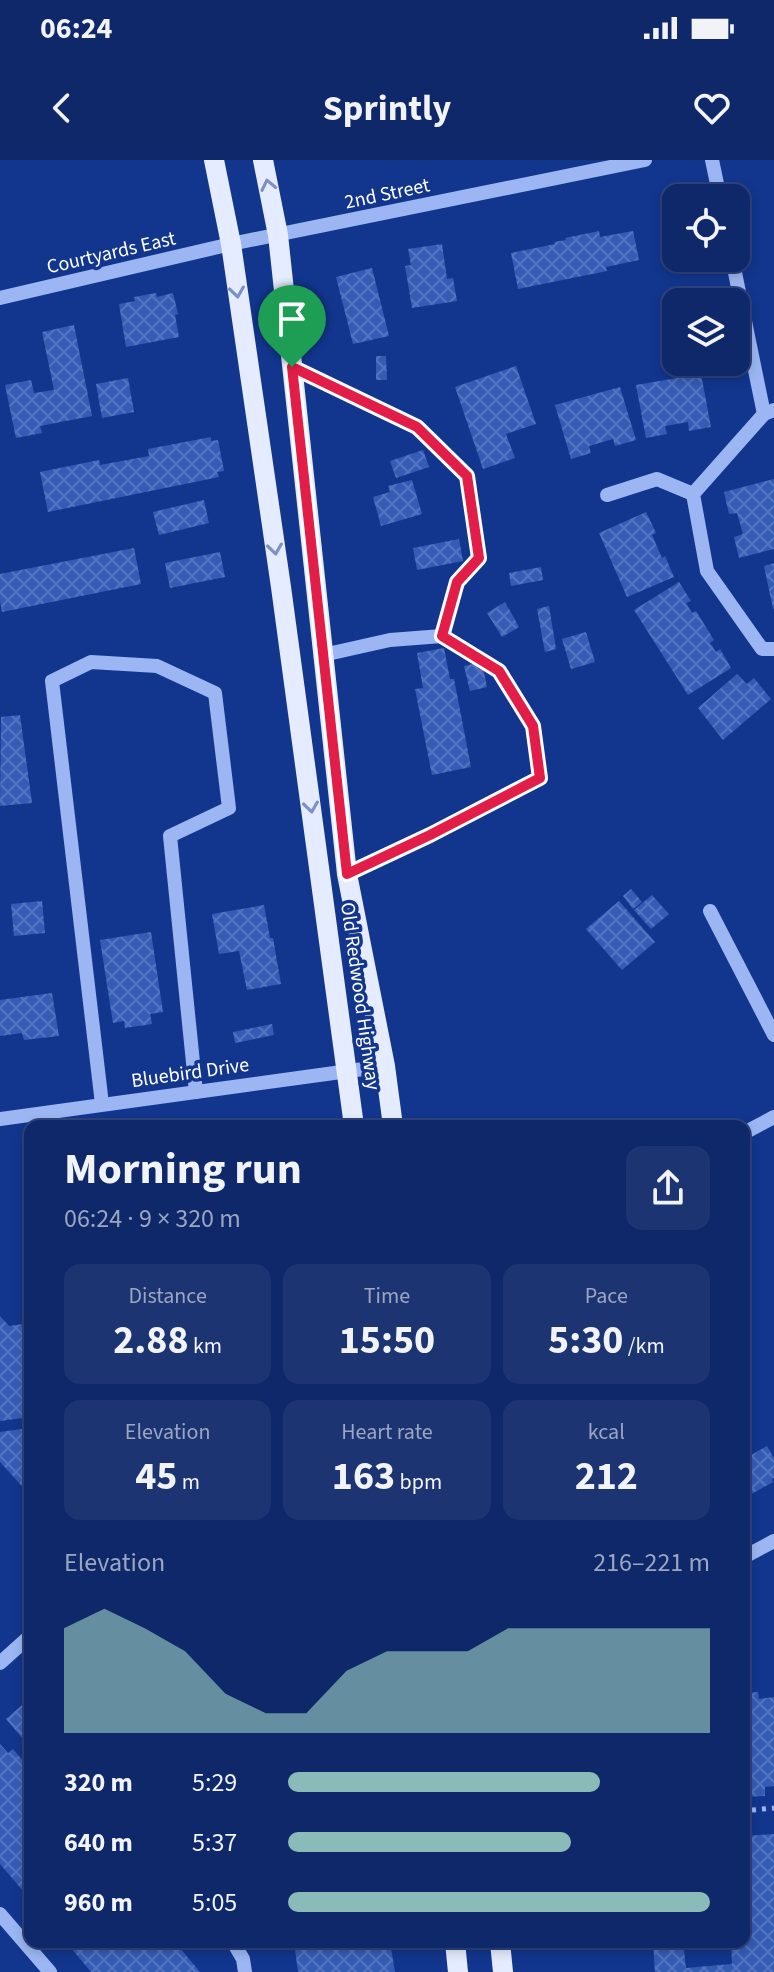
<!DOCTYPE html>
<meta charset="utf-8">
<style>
body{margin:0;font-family:"Source Sans 3",sans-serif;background:#1c3472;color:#f1f3f6;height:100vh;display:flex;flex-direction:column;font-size:30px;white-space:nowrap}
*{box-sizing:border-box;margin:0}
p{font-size:26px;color:#9ba6c1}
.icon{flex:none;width:44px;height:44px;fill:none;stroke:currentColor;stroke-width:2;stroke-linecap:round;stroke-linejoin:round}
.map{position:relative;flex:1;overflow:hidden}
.details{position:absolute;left:24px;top:960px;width:726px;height:828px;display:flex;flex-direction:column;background:#0e286a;border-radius:16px;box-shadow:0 4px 12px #0003,0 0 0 2px #2e447e}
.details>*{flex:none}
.fabs{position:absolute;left:662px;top:24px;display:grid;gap:16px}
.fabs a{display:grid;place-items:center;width:88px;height:88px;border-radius:16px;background:#0e286a;box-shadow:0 4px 12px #0003,0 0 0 2px #2e447e;font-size:40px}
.pin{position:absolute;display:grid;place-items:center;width:68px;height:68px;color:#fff;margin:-82px -34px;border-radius:50% 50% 50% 0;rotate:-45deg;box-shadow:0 0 8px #0007}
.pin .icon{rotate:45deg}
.round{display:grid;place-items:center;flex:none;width:84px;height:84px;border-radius:16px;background:#1c3472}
.overview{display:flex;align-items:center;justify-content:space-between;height:136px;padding:0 40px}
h1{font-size:44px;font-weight:700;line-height:60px}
.stats{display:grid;grid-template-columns:repeat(3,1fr);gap:12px;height:136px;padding:8px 40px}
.stats div{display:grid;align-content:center;border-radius:16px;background:#1c3472;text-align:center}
.stats b{font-size:40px;font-weight:700}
.stats small{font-size:22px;font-weight:400}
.stats p{font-size:22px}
.chart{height:224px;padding:16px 40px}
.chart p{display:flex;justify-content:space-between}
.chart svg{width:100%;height:144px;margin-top:8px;fill:#8bbbb9;opacity:.7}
ul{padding:0 40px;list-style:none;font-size:26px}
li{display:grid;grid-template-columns:128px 96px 1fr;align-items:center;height:60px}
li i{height:20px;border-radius:10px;background:#8bbbb9}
.status{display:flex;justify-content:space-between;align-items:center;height:56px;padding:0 40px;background:#0e286a;direction:ltr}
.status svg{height:22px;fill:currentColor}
header{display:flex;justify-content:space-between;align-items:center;height:104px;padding:0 40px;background:#0e286a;font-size:36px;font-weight:700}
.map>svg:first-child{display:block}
.building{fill:url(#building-cross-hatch)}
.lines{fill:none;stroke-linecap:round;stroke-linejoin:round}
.path{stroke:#9bb6f2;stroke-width:5;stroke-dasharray:4 6;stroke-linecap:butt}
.minor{stroke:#9bb6f2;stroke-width:14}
.major{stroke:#e6ecff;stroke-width:20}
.oneway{stroke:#7c91c6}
.route-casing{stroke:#fff;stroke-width:16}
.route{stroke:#e11d48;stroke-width:10}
.labels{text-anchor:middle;stroke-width:7;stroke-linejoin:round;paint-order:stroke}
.street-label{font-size:20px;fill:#fff;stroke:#12368e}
</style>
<div class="status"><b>06:24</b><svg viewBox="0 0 49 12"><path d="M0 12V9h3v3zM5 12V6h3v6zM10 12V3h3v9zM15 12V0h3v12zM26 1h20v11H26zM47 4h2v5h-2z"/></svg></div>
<header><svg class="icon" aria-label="back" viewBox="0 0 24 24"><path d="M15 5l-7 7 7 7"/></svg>Sprintly<svg class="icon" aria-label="heart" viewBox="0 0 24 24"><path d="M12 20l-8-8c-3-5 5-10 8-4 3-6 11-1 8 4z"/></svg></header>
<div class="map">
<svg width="774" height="1812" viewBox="0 0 774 1812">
<defs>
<pattern id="building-cross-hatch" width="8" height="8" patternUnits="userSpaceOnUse" patternTransform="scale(2)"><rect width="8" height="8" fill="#355cb5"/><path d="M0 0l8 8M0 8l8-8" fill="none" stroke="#5374c0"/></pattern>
</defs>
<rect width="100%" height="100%" fill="#12368e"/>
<g class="building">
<path d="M599,71L600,77L633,71L639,100L606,107L607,111L518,129L511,93L555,84L554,82L566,80L565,78Z"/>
<path d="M442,84L447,119L453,118L457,141L412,148L405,106L411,105L408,89Z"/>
<path d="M372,108L389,176L353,184L336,117Z"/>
<path d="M156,133L157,137L173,133L178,154L175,155L179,177L126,187L119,144L135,141L134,137Z"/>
<path d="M74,165L92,256L40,266L42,273L16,278L5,225L31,220L34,233L54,230L42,172Z"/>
<path d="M376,196H386L387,220H376Z"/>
<path d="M516,206L536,264L506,274L515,298L483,309L455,227Z"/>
<path d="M701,214L711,267L689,271L688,262L665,266L667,274L646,278L636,225Z"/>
<path d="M128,218L134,252L102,258L96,224Z"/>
<path d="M620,227L636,280L615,286L613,279L589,286L591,293L571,299L555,245Z"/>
<path d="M211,277V281L218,280L224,311L217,312L219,317L48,352L40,312L99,300L100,305L149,296L148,289Z"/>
<path d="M423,290L429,307L396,318L390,301Z"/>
<path d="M774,319V389L739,398L734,377L743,374L737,353L729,354L724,332Z"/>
<path d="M412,320L422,354L381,366L373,337L390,332L388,326Z"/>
<path d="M204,340L209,363L159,375L153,352Z"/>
<path d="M646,352L656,373L652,375L662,398L665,396L674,417L627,437L599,373Z"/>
<path d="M459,379L463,401L417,410L413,388Z"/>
<path d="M134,388L141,424L2,452L0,441V414Z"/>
<path d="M220,392L225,417L170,428L165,403Z"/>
<path d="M774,403V449H773L764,406Z"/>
<path d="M541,407L543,420L511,426L509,413Z"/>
<path d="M679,422L691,441L686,443L692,453L696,451L714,480L710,483L716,492L720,489L731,508L688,535L634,450Z"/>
<path d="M505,442L519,467L502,477L487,453Z"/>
<path d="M549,446L556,489L545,492L537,449Z"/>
<path d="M586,472L595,502L571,509L562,479Z"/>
<path d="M444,488L450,519H454L471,607L432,615L415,529L423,528L417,493Z"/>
<path d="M482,502L487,527L470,531L464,506Z"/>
<path d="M737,514L747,524L754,518L771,539L723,580L698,548Z"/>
<path d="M20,555L32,643L0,646L1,557Z"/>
<path d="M631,729L642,742L633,749L623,736Z"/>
<path d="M652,735L669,754L651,769L634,750Z"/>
<path d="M42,741L45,773L14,776L11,744Z"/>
<path d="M619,741L655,782L622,810L586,769Z"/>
<path d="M264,745L270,778H273L281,824L247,830L239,791L219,794L212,754Z"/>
<path d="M151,772L163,852L150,854L152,864L125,868L124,861L113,863L100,780Z"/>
<path d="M52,833L59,876L24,880L22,873L0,876V840Z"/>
<path d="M272,864L274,875L235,883L233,872Z"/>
<path d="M0,1156L9,1166L30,1163V1257L0,1261Z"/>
<path d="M30,1268V1335L0,1302V1272Z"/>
<path d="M767,1286L774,1298V1318L772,1319L773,1322L744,1338V1299Z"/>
<path d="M758,1532L759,1539L774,1537V1626L765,1627V1636L744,1637V1533Z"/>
<path d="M30,1538V1579L27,1576L23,1579L6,1559Z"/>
<path d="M0,1584L8,1593L13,1589L30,1609V1739L0,1704Z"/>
<path d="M774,1674V1812H655L653,1782H683L686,1808L732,1804L731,1782H744V1676Z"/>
<path d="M66,1782H175L200,1812H91Z"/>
<path d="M294,1782H390L395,1812H298Z"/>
</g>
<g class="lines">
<g class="path">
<path d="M752,1650L774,1648"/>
<path d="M638,1782V1786"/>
</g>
<g class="minor">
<path d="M712,0L720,38"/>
<path d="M732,98L764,254"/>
<path d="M0,138L231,84L645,0"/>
<path d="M292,207L417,267L467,316L479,398L457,422L442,476"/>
<path d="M774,250L764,254L693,334L707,411L762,489H774"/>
<path d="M607,335L657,319L693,334"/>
<path d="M323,495L390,480L442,476L499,511L533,566L540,618L430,675L347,714"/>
<path d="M710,751L774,875"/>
<path d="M102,944L52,521L91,502L157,506L215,533L229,648L170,676L196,932"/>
<path d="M0,959L385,906"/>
<path d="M744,973L774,957"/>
<path d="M744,1397L774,1381"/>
<path d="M0,1503L30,1476"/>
<path d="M0,1754L50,1812"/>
<path d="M233,1782L243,1799L245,1812"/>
</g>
<g class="major">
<path d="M214,0L231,84L281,427L354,966"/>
<path d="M263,0L278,75L347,714L385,906L393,966"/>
<path d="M455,1782L458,1812"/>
<path d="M500,1782L503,1812"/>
</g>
</g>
<defs><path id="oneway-chevron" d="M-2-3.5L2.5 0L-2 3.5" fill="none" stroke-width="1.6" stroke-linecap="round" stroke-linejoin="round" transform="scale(2)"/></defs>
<g class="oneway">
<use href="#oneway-chevron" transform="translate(268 25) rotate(-102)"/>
<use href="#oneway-chevron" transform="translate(237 132) rotate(82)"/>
<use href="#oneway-chevron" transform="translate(275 389) rotate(82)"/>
<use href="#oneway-chevron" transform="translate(311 647) rotate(82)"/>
</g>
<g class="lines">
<g class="route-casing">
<path id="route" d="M292,207L417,267L467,316L479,398L457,422L442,476L499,511L533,566L540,618L430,675L347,714Z"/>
</g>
<use href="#route" class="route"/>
</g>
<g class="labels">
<g class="street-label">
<text transform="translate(387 33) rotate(-12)" y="7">2nd Street</text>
<text transform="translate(111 92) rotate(-13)" y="7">Courtyards East</text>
<text transform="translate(361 836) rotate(82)" y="7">Old Redwood Highway</text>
<text transform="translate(190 912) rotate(-8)" y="7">Bluebird Drive</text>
</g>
</g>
</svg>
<div class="fabs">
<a><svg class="icon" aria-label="locate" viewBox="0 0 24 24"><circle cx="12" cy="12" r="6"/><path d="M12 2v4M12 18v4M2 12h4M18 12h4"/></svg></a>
<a><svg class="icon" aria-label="layers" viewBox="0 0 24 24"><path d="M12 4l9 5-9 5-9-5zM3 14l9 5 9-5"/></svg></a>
</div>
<div class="pin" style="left:292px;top:207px;background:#1e9e55"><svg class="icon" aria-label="arrive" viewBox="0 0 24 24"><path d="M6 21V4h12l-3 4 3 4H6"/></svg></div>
<section class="details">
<div class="overview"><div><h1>Morning run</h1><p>06:24 · 9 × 320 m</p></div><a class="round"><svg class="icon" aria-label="share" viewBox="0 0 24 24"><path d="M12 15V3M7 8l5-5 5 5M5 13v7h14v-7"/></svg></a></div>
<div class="stats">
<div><p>Distance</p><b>2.88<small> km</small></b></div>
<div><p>Time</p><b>15:50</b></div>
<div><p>Pace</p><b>5:30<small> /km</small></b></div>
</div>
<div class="stats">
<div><p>Elevation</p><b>45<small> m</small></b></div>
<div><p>Heart rate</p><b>163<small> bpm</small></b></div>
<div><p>kcal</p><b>212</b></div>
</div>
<div class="chart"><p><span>Elevation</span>216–221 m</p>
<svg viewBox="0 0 160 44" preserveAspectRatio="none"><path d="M0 44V12L10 6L20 12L30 19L40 32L50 38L60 38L70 25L80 19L90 19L100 19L110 12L120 12L130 12L140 12L150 12L160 12V44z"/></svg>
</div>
<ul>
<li><b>320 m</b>5:29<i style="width:74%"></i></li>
<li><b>640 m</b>5:37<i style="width:67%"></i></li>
<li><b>960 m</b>5:05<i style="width:100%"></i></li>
</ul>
</section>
</div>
